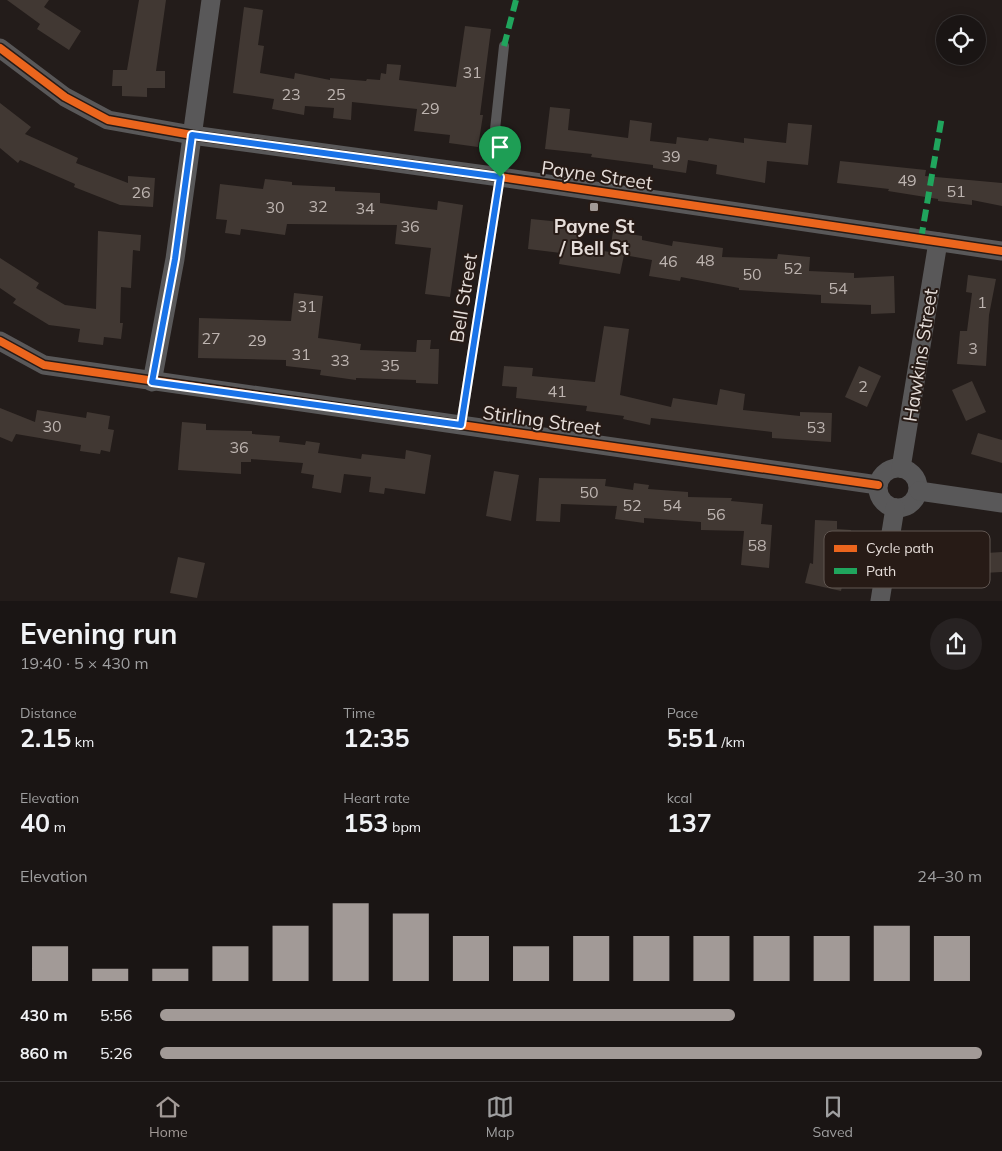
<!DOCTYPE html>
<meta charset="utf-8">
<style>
body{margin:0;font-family:Mulish,sans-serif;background:#272222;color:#f1f3f6;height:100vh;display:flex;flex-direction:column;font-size:19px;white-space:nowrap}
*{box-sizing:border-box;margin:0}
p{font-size:16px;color:#9f9fa0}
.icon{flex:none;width:28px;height:28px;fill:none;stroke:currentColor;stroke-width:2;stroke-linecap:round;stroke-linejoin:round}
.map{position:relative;height:601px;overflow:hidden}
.details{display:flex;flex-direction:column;background:#1a1514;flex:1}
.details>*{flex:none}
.tools{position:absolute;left:936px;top:15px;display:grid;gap:10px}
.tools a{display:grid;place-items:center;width:50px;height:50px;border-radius:50%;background:#1a1514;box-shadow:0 2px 12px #0003,0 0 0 1px #383434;font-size:25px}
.pin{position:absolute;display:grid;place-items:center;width:42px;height:42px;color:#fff;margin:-51px -21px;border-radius:50% 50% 50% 0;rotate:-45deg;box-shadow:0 0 5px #0007}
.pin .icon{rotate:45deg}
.round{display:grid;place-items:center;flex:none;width:52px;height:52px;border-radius:26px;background:#272222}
.head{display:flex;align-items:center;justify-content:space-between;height:85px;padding:0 20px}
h1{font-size:28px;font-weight:700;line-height:38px}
.metrics{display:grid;grid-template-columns:repeat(3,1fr);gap:8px;height:85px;padding:5px 20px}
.metrics div{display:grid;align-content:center}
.metrics b{font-size:25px;font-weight:700}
.metrics small{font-size:14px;font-weight:400}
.metrics p{font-size:14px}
.chart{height:140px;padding:10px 20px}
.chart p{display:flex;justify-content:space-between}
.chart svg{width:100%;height:90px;margin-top:5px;stroke:#a29a97;stroke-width:6}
ul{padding:0 20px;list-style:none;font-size:16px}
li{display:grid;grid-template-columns:80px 60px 1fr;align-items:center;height:38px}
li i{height:12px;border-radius:6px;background:#a29a97}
.tab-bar{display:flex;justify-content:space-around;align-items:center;height:70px;border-top:1px solid #383434;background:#1a1514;font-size:14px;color:#9f9fa0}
.tab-bar a{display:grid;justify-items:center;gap:2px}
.tab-bar .active{color:#a29a97}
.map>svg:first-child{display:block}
.building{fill:#413833}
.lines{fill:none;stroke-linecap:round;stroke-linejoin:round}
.lane{stroke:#595859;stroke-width:10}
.street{stroke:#595859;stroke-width:19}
.quiet{stroke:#20a55d;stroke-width:6;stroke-dasharray:12 6;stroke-linecap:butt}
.cycleway-casing{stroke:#271b16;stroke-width:11}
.cycleway{stroke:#eb651d;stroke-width:8}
.route-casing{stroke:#fff;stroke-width:10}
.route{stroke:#1a73e8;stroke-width:6}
.poi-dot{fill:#a29a97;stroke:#271b16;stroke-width:2}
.labels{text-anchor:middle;stroke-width:4;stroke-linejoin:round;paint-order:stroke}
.number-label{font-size:16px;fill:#bdb4b0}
.street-label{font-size:19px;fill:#e6deda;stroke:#271b16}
.poi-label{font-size:19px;font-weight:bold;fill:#e6deda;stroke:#271b16}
.key{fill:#271b16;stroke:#605651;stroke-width:1}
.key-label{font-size:14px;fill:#e6deda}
</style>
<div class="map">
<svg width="1002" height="601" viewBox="0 0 1002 601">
<rect width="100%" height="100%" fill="#231c1a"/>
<g class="building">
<path d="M7,0H49L44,7L81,31L69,50L37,29L40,24Z"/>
<path d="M139,0H166L156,71H165V88H147V97L122,96V86H112L113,70H127Z"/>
<path d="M244,7L263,10L258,45L264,46L260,73L294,79L295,73L330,80V78L366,81L367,79L380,80L381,73L386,74L387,64L401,65L399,80L456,87L465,26L491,29L480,115H483L478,147L449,143L450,135L414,131L417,109L352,102L351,120L333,118L334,108L305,106L304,115L272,109L274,99L233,93Z"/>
<path d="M0,103L31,127L25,134L78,158L76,163L128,183V176L155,178L153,207L120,205L74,187L75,184L20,160L18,163L0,148Z"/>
<path d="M550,107L570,109L568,130L628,138L630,120L652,123L650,141L676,144L677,137L708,141L709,138L744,143V138L786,143L788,123L812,125L808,165L767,161L765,183L716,174L717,165L688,160L686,173L653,168V165L591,157L592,154L545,149Z"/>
<path d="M840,161L926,170L925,176L1002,183V206L972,200V205L938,201V199L888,191L889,189L837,183Z"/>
<path d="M265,179L292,182V185L335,187V191L380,193V203L437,210L438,201L463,205L450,297L425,294L431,248L395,244L397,225L287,224L285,235L241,229L240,235L225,233L227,220L216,219L220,184L263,189Z"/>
<path d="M531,219L581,224L577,247L610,252L613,231L642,236V240L672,246L673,241L723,248L722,257L777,259L778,254L810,257L809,271L854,273V278L894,276L895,313L871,314V305L821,303V295L739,290V288L681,277L680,281L649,276L652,260L624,255L620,274L559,264L561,253L528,249Z"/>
<path d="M98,231L141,235L140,251L133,250L131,288L121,287L120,323H123L121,339L104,337L103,345L78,342L80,329L49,325L13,303L16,299L0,288V258L39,283L36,288L65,305L96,309Z"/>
<path d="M968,275L996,279L989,315L986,366L957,364L960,331H967L972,293L966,292Z"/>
<path d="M294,293L323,296L318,338L361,344L360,350L416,352L417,340H431L430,349H439L438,384L416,383V380L356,378V380L320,375L321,370L286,366V360L198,358L199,318L291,321Z"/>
<path d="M604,326L629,329L620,395L671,407L673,398L717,405L720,389L745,394L743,410L800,416V412L832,413L831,442L772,438V432L651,418L650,425L623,419L624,416L586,411L587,406L516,398L517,387L502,386L504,366L533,368L532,376L595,382Z"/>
<path d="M859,366L881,376L867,407L845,397Z"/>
<path d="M972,381L986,412L966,421L952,390Z"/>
<path d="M0,408L35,422L37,410L86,418L87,412L110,416L108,429L114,430L110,452L101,450L100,454L80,451L81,445L16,434L12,442L0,437Z"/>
<path d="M182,422L206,424V430L252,431V434L280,436L279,442L305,445L306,441L320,443L318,453L361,459L362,454L405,459L406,450L431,455L425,494L385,488L384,494L369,492L371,477L344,474L341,493L312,488L314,475L301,473L303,463L251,459V462H241V474L178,470Z"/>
<path d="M978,433L1002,440V463L971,454Z"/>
<path d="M494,471L519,475L511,521L486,516Z"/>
<path d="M539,478L606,479L605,486L633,490L634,483L649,485L648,489L688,492V497L732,498L731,501L763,504L761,524L772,525L769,568L741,565L744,531L701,530V522L644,518V523L615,519L617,506L561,504L560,522L536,521Z"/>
<path d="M815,520L837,521V529L851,530L850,552L841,591L805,583L810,563L813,564Z"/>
<path d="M970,536L971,554L1002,552V572L983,573L982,568L935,570L934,537Z"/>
<path d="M178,557L205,563L197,598L170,593Z"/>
</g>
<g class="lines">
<path class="lane" d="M461,425L500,177L493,148L504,46"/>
<g class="street">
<path d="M0,48L65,97L108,120L192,135L500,177L1002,251"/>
<path d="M0,341L44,365L878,485"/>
<path d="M152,382L175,259L211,0"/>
<circle cx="898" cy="488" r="20"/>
<path d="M901,468L938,242"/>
<path d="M919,491L1002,503"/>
<path d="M880,601L895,508"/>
</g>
<g class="quiet">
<path d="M504,46L516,0"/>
<path d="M921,239L942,116"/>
</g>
<g class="cycleway-casing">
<g id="cycleway">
<path d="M0,48L65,97L108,120L192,135L500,177L1002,251"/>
<path d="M0,341L44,365L878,485"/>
</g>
</g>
<use href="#cycleway" class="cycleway"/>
</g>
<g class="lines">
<g class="route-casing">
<path id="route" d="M192,135L500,177L461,425L152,382L175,259Z"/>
</g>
<use href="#route" class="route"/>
</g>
<rect class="poi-dot" x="589" y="202" width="10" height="10" rx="2.5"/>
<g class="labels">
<g class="number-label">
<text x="472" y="78">31</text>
<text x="291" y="100">23</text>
<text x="336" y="100">25</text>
<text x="430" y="114">29</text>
<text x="671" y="162">39</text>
<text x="907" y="186">49</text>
<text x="956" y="197">51</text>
<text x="141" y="198">26</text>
<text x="318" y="212">32</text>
<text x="275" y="213">30</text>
<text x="365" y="214">34</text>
<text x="410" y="232">36</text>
<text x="705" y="266">48</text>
<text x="668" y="267">46</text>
<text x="793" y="274">52</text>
<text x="752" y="280">50</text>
<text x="838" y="294">54</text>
<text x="982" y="308">1</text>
<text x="307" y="312">31</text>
<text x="211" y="344">27</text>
<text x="257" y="346">29</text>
<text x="973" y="354">3</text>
<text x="301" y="360">31</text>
<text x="340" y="366">33</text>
<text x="390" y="371">35</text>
<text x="863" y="392">2</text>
<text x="557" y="397">41</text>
<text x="52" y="432">30</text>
<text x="816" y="433">53</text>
<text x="239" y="453">36</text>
<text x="589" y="498">50</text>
<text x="632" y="511">52</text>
<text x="672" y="511">54</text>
<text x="716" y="520">56</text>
<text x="757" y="551">58</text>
</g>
<g class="street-label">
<text transform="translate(597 175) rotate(8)" y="7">Payne Street</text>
<text transform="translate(463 298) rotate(-81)" y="7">Bell Street</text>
<text transform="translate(920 355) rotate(-81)" y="7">Hawkins Street</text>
<text transform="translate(542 420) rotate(8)" y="7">Stirling Street</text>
</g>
<g class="poi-label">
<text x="594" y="233">Payne St<tspan x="594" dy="22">/ Bell St</tspan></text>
</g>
</g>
<rect x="824" y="531" width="166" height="57" rx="8" class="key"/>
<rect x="834" y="545" width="23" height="7" fill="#eb651d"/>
<rect x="834" y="568" width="23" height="6" fill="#20a55d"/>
<g class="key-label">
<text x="866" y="553">Cycle path</text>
<text x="866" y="576">Path</text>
</g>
</svg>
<div class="tools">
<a><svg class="icon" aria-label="locate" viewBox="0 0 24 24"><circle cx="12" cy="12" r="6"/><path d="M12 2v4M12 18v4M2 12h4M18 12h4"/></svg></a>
</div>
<div class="pin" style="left:500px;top:177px;background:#1e9e55"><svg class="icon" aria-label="arrive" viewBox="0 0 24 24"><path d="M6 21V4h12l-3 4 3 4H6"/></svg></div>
</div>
<section class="details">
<div class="head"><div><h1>Evening run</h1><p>19:40 · 5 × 430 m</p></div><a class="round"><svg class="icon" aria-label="share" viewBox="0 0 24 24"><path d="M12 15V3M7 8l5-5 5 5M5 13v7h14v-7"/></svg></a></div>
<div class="metrics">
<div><p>Distance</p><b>2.15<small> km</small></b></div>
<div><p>Time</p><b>12:35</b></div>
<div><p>Pace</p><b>5:51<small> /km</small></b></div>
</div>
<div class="metrics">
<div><p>Elevation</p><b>40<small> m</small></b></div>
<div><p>Heart rate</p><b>153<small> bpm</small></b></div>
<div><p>kcal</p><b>137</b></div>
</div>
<div class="chart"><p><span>Elevation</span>24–30 m</p>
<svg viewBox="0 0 160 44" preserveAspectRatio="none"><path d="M5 44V27M15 44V38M25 44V38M35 44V27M45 44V17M55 44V6M65 44V11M75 44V22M85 44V27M95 44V22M105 44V22M115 44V22M125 44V22M135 44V22M145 44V17M155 44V22"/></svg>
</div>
<ul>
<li><b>430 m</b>5:56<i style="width:70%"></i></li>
<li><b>860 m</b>5:26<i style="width:100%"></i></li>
</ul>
</section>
<nav class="tab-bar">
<a class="active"><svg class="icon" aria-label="home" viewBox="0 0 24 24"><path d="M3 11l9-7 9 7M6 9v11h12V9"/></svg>Home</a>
<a><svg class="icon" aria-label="map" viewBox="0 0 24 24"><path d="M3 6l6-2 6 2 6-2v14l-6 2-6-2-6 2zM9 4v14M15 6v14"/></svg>Map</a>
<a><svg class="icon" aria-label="saved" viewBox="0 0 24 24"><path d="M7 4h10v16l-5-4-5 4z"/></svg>Saved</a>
</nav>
